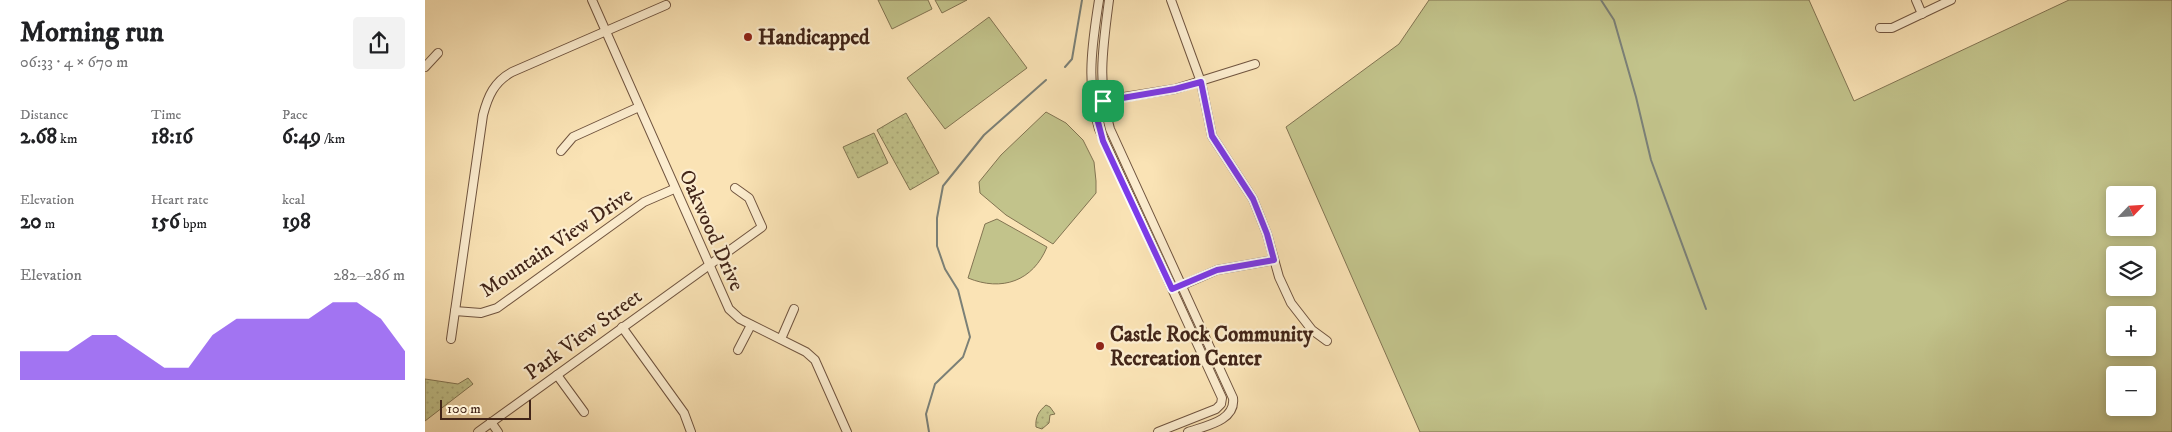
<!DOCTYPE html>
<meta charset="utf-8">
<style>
body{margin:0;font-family:"IM FELL DW Pica",serif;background:#f2f2f2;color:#202124;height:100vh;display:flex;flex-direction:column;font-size:19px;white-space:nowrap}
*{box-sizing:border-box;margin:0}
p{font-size:16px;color:#757577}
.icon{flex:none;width:28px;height:28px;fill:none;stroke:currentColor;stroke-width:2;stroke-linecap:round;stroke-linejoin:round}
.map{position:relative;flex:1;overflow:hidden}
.details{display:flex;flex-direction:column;background:#fff;width:425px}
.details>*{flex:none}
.needle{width:32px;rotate:65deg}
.tools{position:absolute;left:1681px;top:186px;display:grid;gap:10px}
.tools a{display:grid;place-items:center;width:50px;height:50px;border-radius:5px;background:#fff;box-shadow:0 2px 8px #0003;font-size:25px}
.scale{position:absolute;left:15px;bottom:12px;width:91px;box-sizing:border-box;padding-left:5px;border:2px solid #422518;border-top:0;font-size:14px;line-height:18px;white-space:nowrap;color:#422518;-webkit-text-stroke:4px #fcedcf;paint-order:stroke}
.pin{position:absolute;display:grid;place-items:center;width:42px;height:42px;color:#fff;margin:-21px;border-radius:10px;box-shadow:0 2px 8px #0006}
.round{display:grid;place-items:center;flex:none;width:52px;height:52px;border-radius:5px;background:#f2f2f2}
.head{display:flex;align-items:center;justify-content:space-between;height:85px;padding:0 20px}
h1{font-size:28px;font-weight:800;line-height:38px}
.stats{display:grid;grid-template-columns:repeat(3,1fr);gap:8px;height:85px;padding:5px 20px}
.stats div{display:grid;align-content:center}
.stats b{font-size:21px;font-weight:800}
.stats small{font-size:14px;font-weight:400}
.stats p{font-size:14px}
.chart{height:140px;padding:10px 20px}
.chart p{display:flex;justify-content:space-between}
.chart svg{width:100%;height:90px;margin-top:5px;fill:#7c3aed;opacity:.7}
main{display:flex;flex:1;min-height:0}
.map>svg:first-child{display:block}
.grass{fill:#c2c38b;stroke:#827452;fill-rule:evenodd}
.park{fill:url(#park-dots);stroke:#827452}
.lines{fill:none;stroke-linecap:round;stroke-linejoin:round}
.stream{stroke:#7b8077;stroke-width:2}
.minor-casing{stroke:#70543f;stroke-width:10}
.minor{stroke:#fcedcf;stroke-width:8}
.route-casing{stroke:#fff;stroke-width:10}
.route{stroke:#7c3aed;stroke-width:6}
.poi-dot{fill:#8f2418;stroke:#fcedcf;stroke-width:2}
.labels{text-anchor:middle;stroke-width:4.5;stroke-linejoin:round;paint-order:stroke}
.poi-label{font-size:21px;font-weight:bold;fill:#422518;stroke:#fcedcf;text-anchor:start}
.street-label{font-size:21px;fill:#422518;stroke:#fcedcf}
</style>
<main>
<section class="details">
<div class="head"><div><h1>Morning run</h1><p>06:33 · 4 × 670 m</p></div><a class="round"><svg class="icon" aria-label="share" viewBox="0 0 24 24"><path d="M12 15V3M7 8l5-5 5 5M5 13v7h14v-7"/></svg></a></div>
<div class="stats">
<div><p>Distance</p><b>2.68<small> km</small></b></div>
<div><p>Time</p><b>18:16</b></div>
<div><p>Pace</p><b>6:49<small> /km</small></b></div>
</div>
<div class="stats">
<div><p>Elevation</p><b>20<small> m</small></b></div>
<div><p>Heart rate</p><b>156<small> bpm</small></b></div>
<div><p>kcal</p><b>198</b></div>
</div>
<div class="chart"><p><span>Elevation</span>282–286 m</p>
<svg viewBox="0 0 160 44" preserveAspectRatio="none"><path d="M0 44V30L10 30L20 30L30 22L40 22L50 30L60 38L70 38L80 22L90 14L100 14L110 14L120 14L130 6L140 6L150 14L160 30V44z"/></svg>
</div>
</section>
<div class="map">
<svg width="1747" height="432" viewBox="0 0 1747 432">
<defs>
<pattern id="park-dots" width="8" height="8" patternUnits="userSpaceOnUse" patternTransform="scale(1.25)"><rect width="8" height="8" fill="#c2c38b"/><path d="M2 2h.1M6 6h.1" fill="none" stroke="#a8a777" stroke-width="1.8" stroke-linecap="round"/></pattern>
</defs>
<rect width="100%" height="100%" fill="#fae3b5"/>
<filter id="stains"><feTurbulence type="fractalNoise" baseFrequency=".004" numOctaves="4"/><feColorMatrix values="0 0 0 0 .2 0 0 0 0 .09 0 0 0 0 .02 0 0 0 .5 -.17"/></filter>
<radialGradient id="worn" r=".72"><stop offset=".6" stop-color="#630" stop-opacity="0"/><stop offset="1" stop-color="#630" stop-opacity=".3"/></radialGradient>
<g class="grass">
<path d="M453,0H503L507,9L467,29Z"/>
<path d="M510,0H542L517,13Z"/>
<path d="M1004,0H1384L1429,101L1644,0H1747V432H995L861,127L974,44ZM1690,195H1722V228H1690ZM1690,255H1722V288H1690ZM1690,315H1722V348H1690ZM1690,375H1722V408H1690Z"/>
<path d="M564,17L602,68L520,129L482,78Z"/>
<path d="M621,112L641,123L658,140L669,162L671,181V193L628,244L581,215L555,193L554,182L576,155Z"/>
<path d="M572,219L622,247C608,281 577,292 543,278L560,224Z"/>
</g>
<g class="park">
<path d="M481,113L514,173L485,190L452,130Z"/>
<path d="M449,133L463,163L433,178L418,147Z"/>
<path d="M43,378L48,384L0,421V379L33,384Z"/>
<path d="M621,405L625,407L630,414L625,415L624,423L617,429L611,427C610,417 614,411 621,405Z"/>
</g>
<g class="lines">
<g class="stream">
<path d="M1176,0L1189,20L1211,97L1226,160L1281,309"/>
<path d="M640,67L647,59L657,0"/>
<path d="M504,432L501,414L510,384L538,357L545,337L533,290L520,269L512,246V218L518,186L559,135L621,80"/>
</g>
<g class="minor-casing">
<g id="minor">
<path d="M167,0L304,309L315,319L381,352L390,360L422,432"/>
<path d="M674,0C667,44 661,85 674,129L797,398L796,404L791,409L733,432"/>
<path d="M684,0C678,46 672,84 685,129L808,398C811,421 780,426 763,432"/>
<path d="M746,0L776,82L787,136L828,199L842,234L854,277L866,303L887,330L902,341"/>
<path d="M1491,0L1497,14"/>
<path d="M1455,28H1467L1526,0"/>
<path d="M0,67L13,53"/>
<path d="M674,101L750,89L830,64"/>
<path d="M136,151L148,137L214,107"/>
<path d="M753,287L792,270L849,260"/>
<path d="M30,311L56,313L72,308L219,202L249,189"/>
<path d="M197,327L259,413L266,432"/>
<path d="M26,339L58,115C63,96 69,82 87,72L241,5"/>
<path d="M356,339L369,309"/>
<path d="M313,350L326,325"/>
<path d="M132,375L159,412"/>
<path d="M66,422L73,432"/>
<path d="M53,432L337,227L324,198L310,188"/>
</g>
</g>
<use href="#minor" class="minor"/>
</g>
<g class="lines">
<g class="route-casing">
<path id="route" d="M776,82L787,136L828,199L842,234L849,260L792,270L747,289L678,141L668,103L750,89Z"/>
</g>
<use href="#route" class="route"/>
</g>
<g class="poi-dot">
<circle cx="323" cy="37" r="5"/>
<circle cx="675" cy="346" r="5"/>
</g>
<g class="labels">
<g class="poi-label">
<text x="333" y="44">Handicapped</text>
<text x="685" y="341">Castle Rock Community<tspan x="685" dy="24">Recreation Center</tspan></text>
</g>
<g class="street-label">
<text transform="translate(287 230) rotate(66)" y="7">Oakwood Drive</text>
<text transform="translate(131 242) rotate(-34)" y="7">Mountain View Drive</text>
<text transform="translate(158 334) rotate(-36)" y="7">Park View Street</text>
</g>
</g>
<rect width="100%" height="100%" filter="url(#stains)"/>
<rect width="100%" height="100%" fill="url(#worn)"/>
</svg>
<div class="tools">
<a><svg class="needle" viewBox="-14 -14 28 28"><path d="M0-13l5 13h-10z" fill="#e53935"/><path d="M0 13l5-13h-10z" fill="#757577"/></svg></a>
<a><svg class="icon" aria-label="layers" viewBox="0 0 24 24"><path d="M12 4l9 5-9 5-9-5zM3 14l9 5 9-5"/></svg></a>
<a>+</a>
<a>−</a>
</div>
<div class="scale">100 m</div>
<div class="pin" style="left:678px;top:101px;background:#1e9e55"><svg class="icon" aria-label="arrive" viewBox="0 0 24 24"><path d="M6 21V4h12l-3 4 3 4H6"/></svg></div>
</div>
</main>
